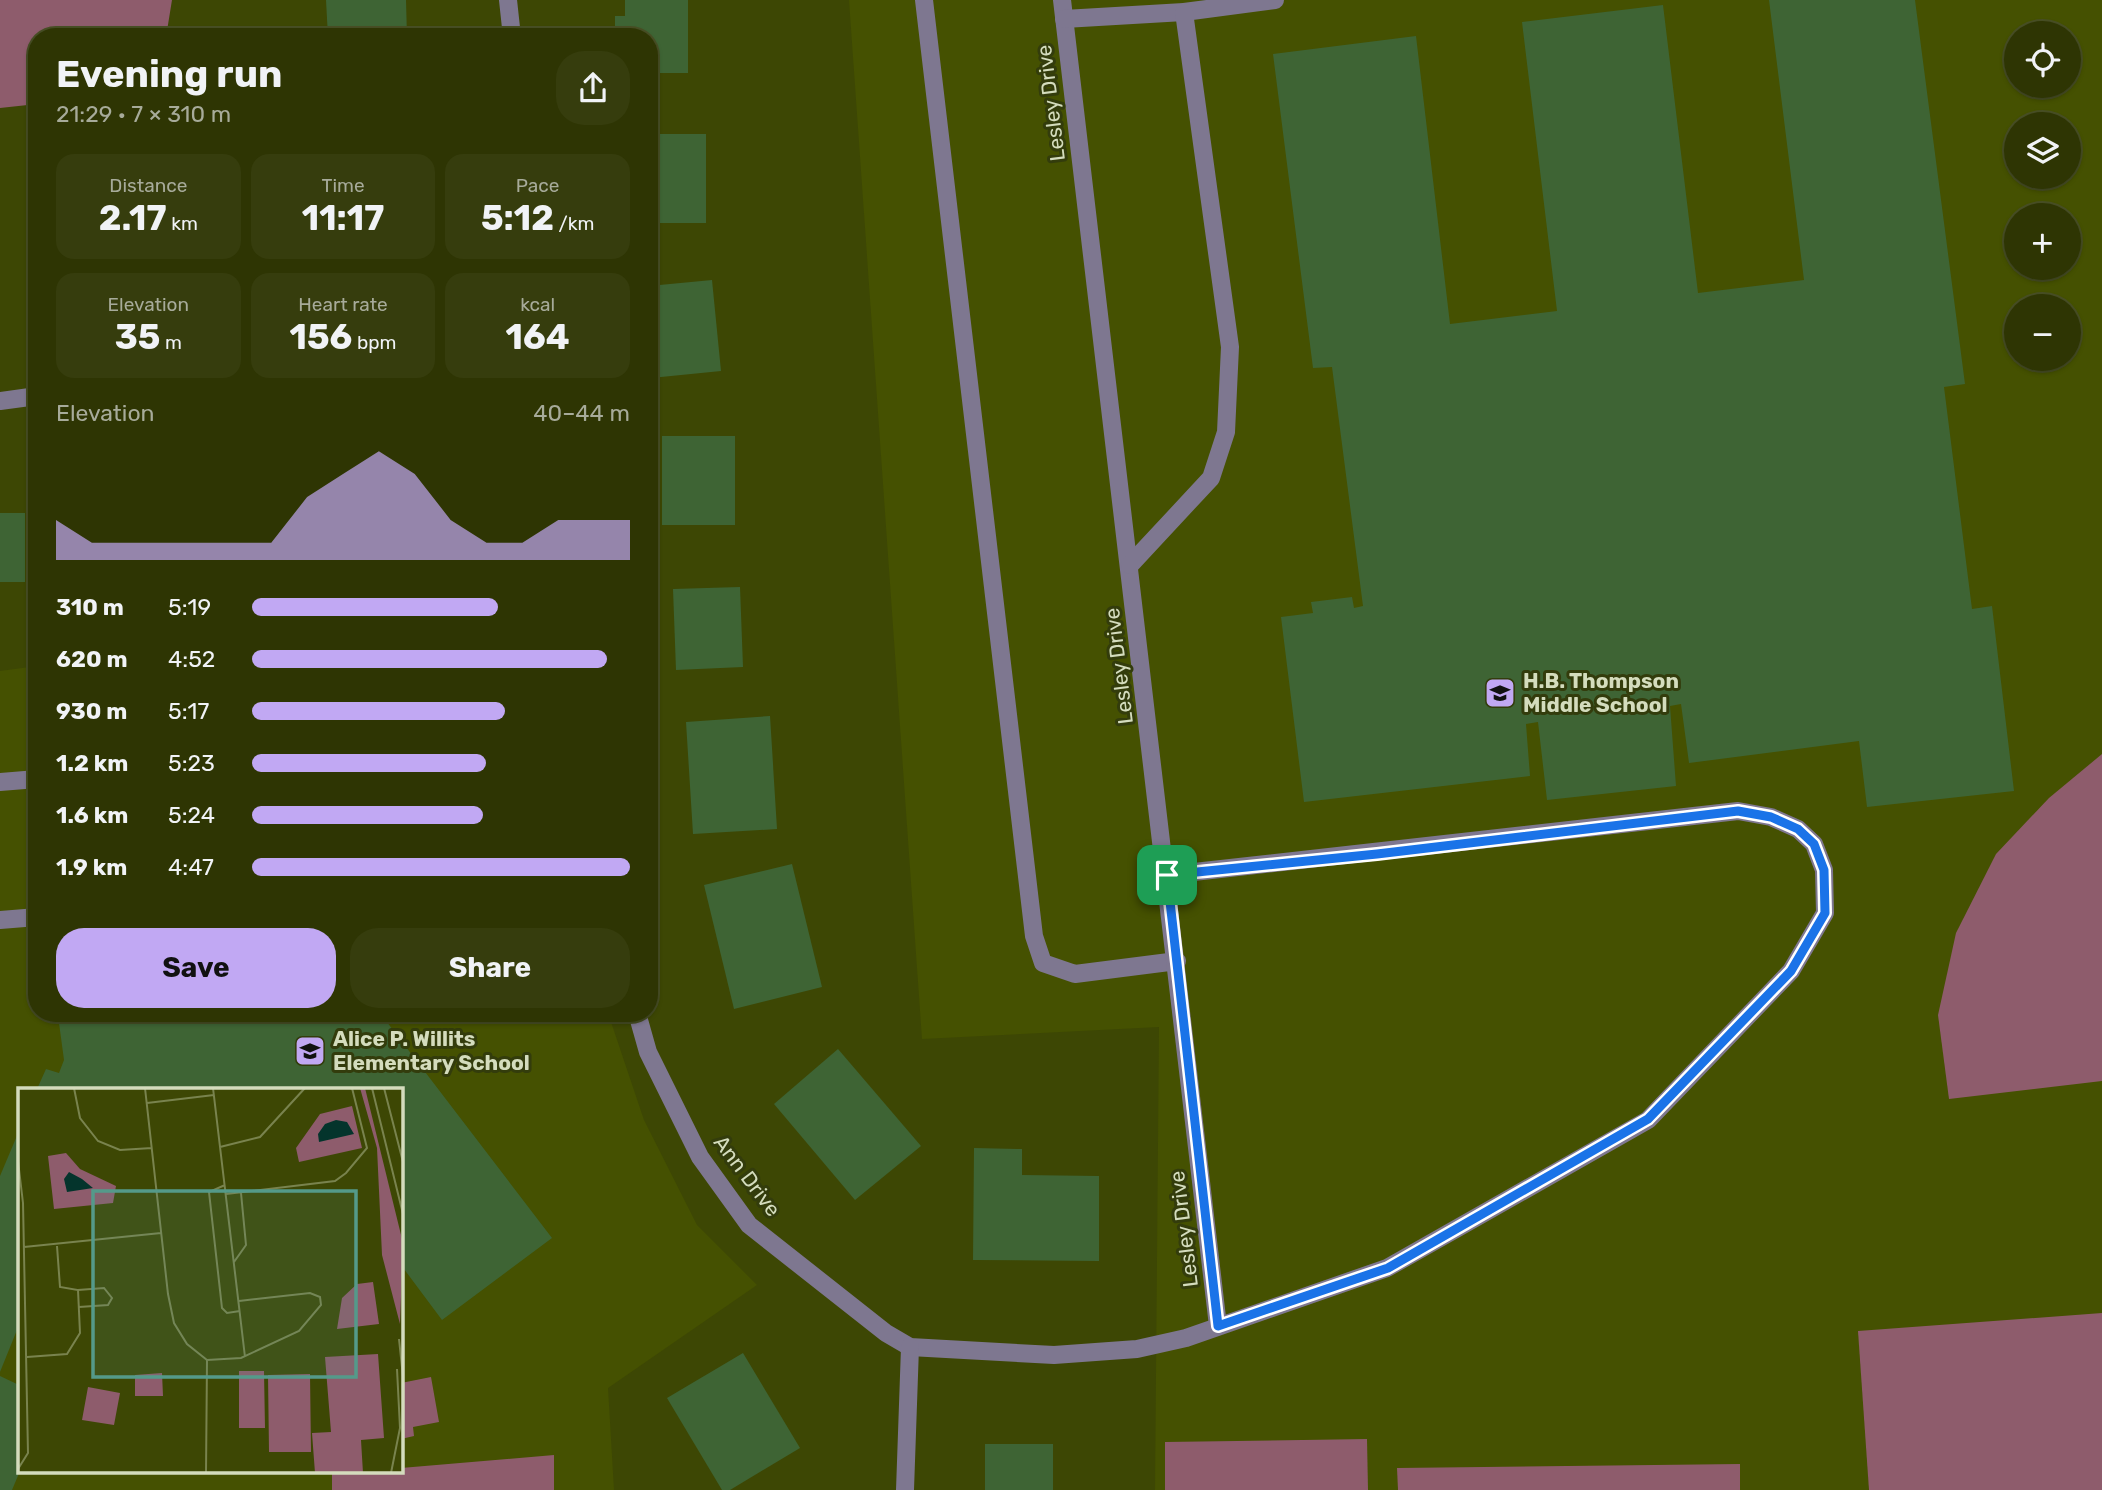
<!DOCTYPE html>
<meta charset="utf-8">
<style>
body{margin:0;font-family:Rubik,sans-serif;background:#363d0d;color:#f1f3f6;height:100vh;display:flex;flex-direction:column;font-size:26px;white-space:nowrap}
*{box-sizing:border-box;margin:0}
p{font-size:23px;color:#a7ab9a}
.icon{flex:none;width:38px;height:38px;fill:none;stroke:currentColor;stroke-width:2;stroke-linecap:round;stroke-linejoin:round}
.map{position:relative;flex:1;overflow:hidden}
.panel{position:absolute;left:28px;top:28px;width:630px;height:994px;display:flex;flex-direction:column;background:#2e3503;border-radius:28px;box-shadow:0 2px 5px #0004,0 0 0 2px #495025}
.panel>*{flex:none}
.tools{position:absolute;left:2004px;top:21px;display:grid;gap:14px}
.tools a{display:grid;place-items:center;width:77px;height:77px;border-radius:50%;background:#2e3503;box-shadow:0 2px 5px #0004,0 0 0 2px #495025;font-size:35px}
.pin{position:absolute;display:grid;place-items:center;width:60px;height:60px;color:#fff;margin:-30px;border-radius:14px;box-shadow:0 4px 10px #0006}
.round{display:grid;place-items:center;flex:none;width:74px;height:74px;border-radius:28px;background:#363d0d}
.summary{display:flex;align-items:center;justify-content:space-between;height:119px;padding:0 28px}
h1{font-size:38px;font-weight:700;line-height:52px}
.metrics{display:grid;grid-template-columns:repeat(3,1fr);gap:10px;height:119px;padding:7px 28px}
.metrics div{display:grid;align-content:center;border-radius:18px;background:#363d0d;text-align:center}
.metrics b{font-size:35px;font-weight:700}
.metrics small{font-size:19px;font-weight:400}
.metrics p{font-size:19px}
.chart{height:196px;padding:14px 28px}
.chart p{display:flex;justify-content:space-between}
.chart svg{width:100%;height:126px;margin-top:7px;fill:#c1a8f3;opacity:.7}
.action{display:flex;gap:14px;margin-top:auto;padding:14px 28px}
.action a{flex:1;height:80px;border-radius:28px;background:#c1a8f3;color:#111;font-size:28px;font-weight:700;line-height:80px;text-align:center}
.action a+a{background:#363d0d;color:#f1f3f6}
ul{padding:0 28px;list-style:none;font-size:23px}
li{display:grid;grid-template-columns:112px 84px 1fr;align-items:center;height:52px}
li i{height:18px;border-radius:9px;background:#c1a8f3}
.map>svg:first-child{display:block}
.built{fill:#455101;fill-rule:evenodd}
.green{fill:#8e5c6c}
.building{fill:#3e6434}
.lines{fill:none;stroke-linecap:round;stroke-linejoin:round}
.minor{stroke:#7e7790;stroke-width:18}
.route-casing{stroke:#fff;stroke-width:14}
.route{stroke:#1a73e8;stroke-width:9}
.labels{text-anchor:middle;stroke-width:6;stroke-linejoin:round;paint-order:stroke}
.street-label{font-size:21px;fill:#d4dcbd;stroke:#333c0c}
.poi-label{font-size:21px;font-weight:bold;fill:#d4dcbd;stroke:#333c0c;text-anchor:start}
.inset-road{fill:none;stroke:#79834e;stroke-width:2}
.view{fill:#549a8a;fill-opacity:0.15;stroke:#549a8a;stroke-width:3.5}
.inset-edge{fill:none;stroke:#d4dcbd;stroke-width:3.5}
</style>
<div class="map">
<svg width="2102" height="1490" viewBox="0 0 2102 1490">
<rect width="100%" height="100%" fill="#3d4704"/>
<g class="built">
<path d="M849,0H2102V1490H1155L1159,1027L922,1039ZM2016,33H2068V86H2016ZM2016,124H2068V177H2016ZM2016,215H2068V268H2016ZM2016,306H2068V359H2016Z"/>
<path d="M37,666V1013H608L644,1120L697,1225L757,1285L608,1388L614,1490H0V671ZM19,1089H401V1471H19Z"/>
</g>
<g class="green">
<path d="M0,0H172L166,37H37V104L0,108Z"/>
<path d="M2102,754V1081L1949,1099L1938,1015L1956,933L1996,854L2049,798Z"/>
<path d="M2102,1313V1490H1869L1858,1331Z"/>
<path d="M431,1377L439,1422L413,1427L414,1436L401,1439V1383Z"/>
<path d="M1367,1439L1368,1490H1165V1442Z"/>
<path d="M554,1455V1490H332V1474L401,1471V1468Z"/>
<path d="M1740,1464V1490H1398L1397,1468Z"/>
</g>
<g class="building">
<path d="M326,0H406L407,37H328Z"/>
<path d="M625,0H688V73H649V37H615V16H625Z"/>
<path d="M1769,0H1915L1965,384L1944,387L1972,609L1992,606L2014,791L1867,807L1859,741L1689,763L1681,704L1670,706L1676,786L1547,800L1538,722L1526,724L1530,776L1304,802L1281,617L1313,613L1311,602L1352,597L1354,608L1363,606L1332,367L1313,368L1273,54L1416,36L1450,324L1557,311L1522,22L1663,5L1698,293L1804,280Z"/>
<rect x="649" y="134" width="57" height="89"/>
<path d="M712,280L721,371L651,378L649,286Z"/>
<rect x="662" y="436" width="73" height="89"/>
<rect x="0" y="513" width="25" height="69"/>
<path d="M740,587L743,667L676,670L673,589Z"/>
<path d="M770,716L777,829L693,834L686,722Z"/>
<path d="M792,864L822,987L734,1009L704,885Z"/>
<path d="M89,1013H380L552,1238L442,1320L401,1265V1089H37L46,1069L59,1073L64,1060L59,1023L92,1020Z"/>
<path d="M838,1049L921,1146L855,1200L774,1104Z"/>
<path d="M19,1131V1325L0,1372V1176Z"/>
<path d="M974,1148L1022,1149V1175L1099,1176V1261L973,1260Z"/>
<path d="M743,1353L800,1448L730,1490H722L667,1398Z"/>
<path d="M0,1376L19,1385L20,1471L12,1490H0Z"/>
<rect x="985" y="1444" width="68" height="46"/>
</g>
<g class="lines">
<g class="minor">
<path d="M508,0L512,37"/>
<path d="M924,0L1034,936L1043,963L1075,974L1177,961"/>
<path d="M1062,0L1218,1326"/>
<path d="M1064,19L1184,12L1275,0"/>
<path d="M0,401L37,396"/>
<path d="M1130,565L1211,478L1226,432L1230,347L1184,12"/>
<path d="M0,782L37,779"/>
<path d="M0,920L37,917"/>
<path d="M637,1013L648,1052L700,1157L749,1225L886,1333L910,1347L1054,1355L1137,1349L1186,1338L1387,1268L1648,1120L1791,971L1825,913L1824,870L1814,844L1798,829L1771,817L1738,811L1167,875"/>
<path d="M905,1490L910,1347"/>
</g>
</g>
<g class="lines">
<g class="route-casing">
<path id="route" d="M1738,811L1771,817L1798,829L1814,844L1824,870L1825,913L1791,971L1648,1119L1388,1268L1218,1326L1167,875L1377,854Z"/>
</g>
<use href="#route" class="route"/>
</g>
<defs>
<g id="school-square" transform="scale(1.575)"><rect x="-9" y="-9" width="18" height="18" rx="4" fill="#c1a8f3" stroke="#333c0c"/><path d="M0-5L7-2L0 1L-7-2ZM-4 1L0 2.5L4 1V4Q0 6-4 4Z" fill="#111"/></g>
</defs>
<g fill-rule="evenodd">
<use href="#school-square" x="1500" y="693"/>
<use href="#school-square" x="310" y="1051"/>
</g>
<g class="labels">
<g class="street-label">
<text transform="translate(1051 103) rotate(-97)" y="7">Lesley Drive</text>
<text transform="translate(1119 666) rotate(-97)" y="7">Lesley Drive</text>
<text transform="translate(747 1176) rotate(53)" y="7">Ann Drive</text>
<text transform="translate(1184 1229) rotate(-97)" y="7">Lesley Drive</text>
</g>
<g class="poi-label">
<text x="1523" y="688">H.B. Thompson<tspan x="1523" dy="24">Middle School</tspan></text>
<text x="333" y="1046">Alice P. Willits<tspan x="333" dy="24">Elementary School</tspan></text>
</g>
</g>
<g transform="translate(18 1088)">
<rect width="385" height="385" fill="#3d4704"/>
<path d="M342,0H347L385,155L382,236L364,167L359,60ZM334,18L344,60L281,74L278,60L302,26ZM48,65L62,81L98,98L95,115L36,121L30,68ZM355,194L361,236L319,241L324,210L339,196ZM360,266L366,350L343,352L345,385H297L294,345L313,344L307,269ZM221,283H246L247,340H221ZM144,285L145,308H117V287ZM292,286L293,364H251L250,287ZM70,299L102,305L96,337L64,332Z" fill="#8e5c6c"/>
<path d="M318,32L329,34L336,46L301,54L300,46L307,36ZM51,84L64,91L75,100L49,104L46,91Z" fill="#04342c"/>
<path class="inset-road" d="M56,0L62,30L80,53L102,62L134,60M127,0L150,206L156,235L169,256L189,272L223,270L281,243L303,217L302,209L292,205L221,213M195,0L227,269M354,0L385,126M366,0L385,74M129,15L196,7M202,59L242,49L287,0M0,73L5,115L10,365L0,381M207,97L191,104L204,220L209,225L222,223M208,106L317,93L328,85L349,60L334,0M6,159L143,145M216,174L228,157L223,105M60,202L86,200L94,210L90,217L61,219M381,251L385,289M9,269L49,266L62,245L60,202L42,199L39,158M188,385L189,272M373,385L382,340L379,281"/>
<path class="view" d="M75,103H338V289H75Z"/>
<rect width="385" height="385" class="inset-edge"/>
</g>
</svg>
<div class="tools">
<a><svg class="icon" aria-label="locate" viewBox="0 0 24 24"><circle cx="12" cy="12" r="6"/><path d="M12 2v4M12 18v4M2 12h4M18 12h4"/></svg></a>
<a><svg class="icon" aria-label="layers" viewBox="0 0 24 24"><path d="M12 4l9 5-9 5-9-5zM3 14l9 5 9-5"/></svg></a>
<a>+</a>
<a>−</a>
</div>
<div class="pin" style="left:1167px;top:875px;background:#1e9e55"><svg class="icon" aria-label="arrive" viewBox="0 0 24 24"><path d="M6 21V4h12l-3 4 3 4H6"/></svg></div>
<section class="panel">
<div class="summary"><div><h1>Evening run</h1><p>21:29 · 7 × 310 m</p></div><a class="round"><svg class="icon" aria-label="share" viewBox="0 0 24 24"><path d="M12 15V3M7 8l5-5 5 5M5 13v7h14v-7"/></svg></a></div>
<div class="metrics">
<div><p>Distance</p><b>2.17<small> km</small></b></div>
<div><p>Time</p><b>11:17</b></div>
<div><p>Pace</p><b>5:12<small> /km</small></b></div>
</div>
<div class="metrics">
<div><p>Elevation</p><b>35<small> m</small></b></div>
<div><p>Heart rate</p><b>156<small> bpm</small></b></div>
<div><p>kcal</p><b>164</b></div>
</div>
<div class="chart"><p><span>Elevation</span>40–44 m</p>
<svg viewBox="0 0 160 44" preserveAspectRatio="none"><path d="M0 44V30L10 38L20 38L30 38L40 38L50 38L60 38L70 22L80 14L90 6L100 14L110 30L120 38L130 38L140 30L150 30L160 30V44z"/></svg>
</div>
<ul>
<li><b>310 m</b>5:19<i style="width:65%"></i></li>
<li><b>620 m</b>4:52<i style="width:94%"></i></li>
<li><b>930 m</b>5:17<i style="width:67%"></i></li>
<li><b>1.2 km</b>5:23<i style="width:62%"></i></li>
<li><b>1.6 km</b>5:24<i style="width:61%"></i></li>
<li><b>1.9 km</b>4:47<i style="width:100%"></i></li>
</ul>
<div class="action"><a>Save</a><a>Share</a></div>
</section>
</div>
